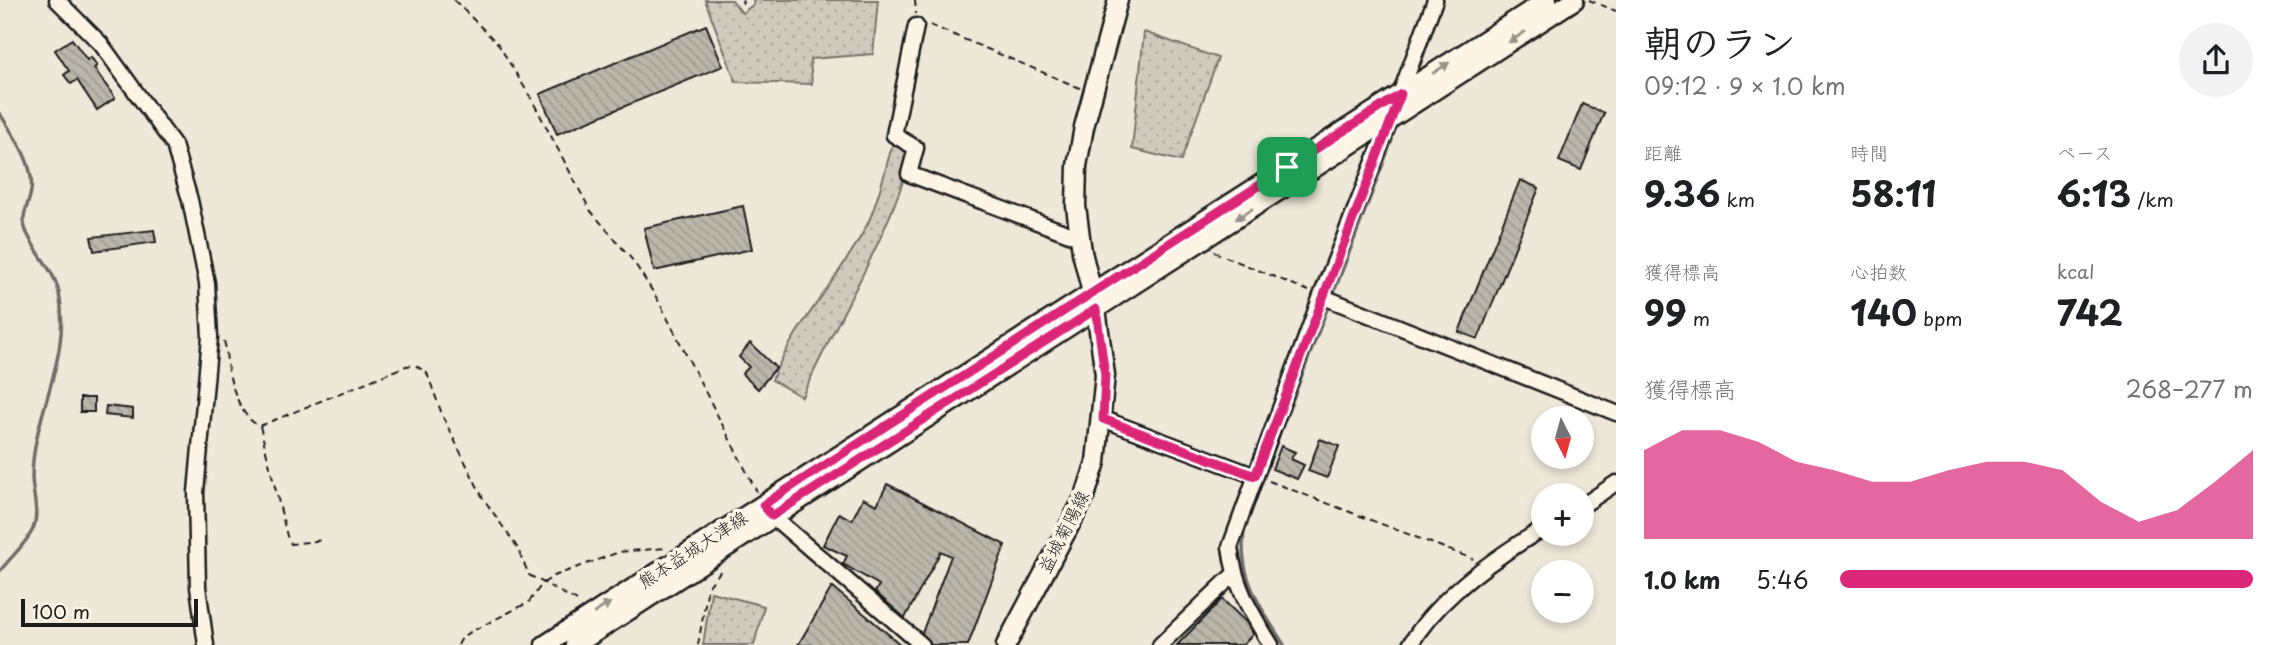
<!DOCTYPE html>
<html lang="ja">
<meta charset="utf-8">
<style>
body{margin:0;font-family:"Playpen Sans","Klee One",sans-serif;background:#f2f2f2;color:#202124;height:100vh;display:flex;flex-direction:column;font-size:26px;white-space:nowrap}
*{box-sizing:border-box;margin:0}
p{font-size:23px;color:#757577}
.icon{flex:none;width:38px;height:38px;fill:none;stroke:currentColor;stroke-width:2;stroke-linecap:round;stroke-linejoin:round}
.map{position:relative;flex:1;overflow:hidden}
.side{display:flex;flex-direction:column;background:#fff;width:665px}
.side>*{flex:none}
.needle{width:46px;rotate:174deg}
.tools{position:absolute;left:1531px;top:406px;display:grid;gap:14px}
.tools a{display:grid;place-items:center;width:63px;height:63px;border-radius:50%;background:#fff;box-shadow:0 4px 10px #0003;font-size:35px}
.scale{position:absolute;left:21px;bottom:18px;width:177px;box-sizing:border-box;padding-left:7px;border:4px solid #1c1c1c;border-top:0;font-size:19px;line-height:24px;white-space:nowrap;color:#1c1c1c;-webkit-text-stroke:5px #fcf5e5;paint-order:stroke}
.pin{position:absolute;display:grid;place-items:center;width:60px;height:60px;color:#fff;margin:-30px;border-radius:14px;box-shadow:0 4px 10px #0006}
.round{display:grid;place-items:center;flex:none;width:74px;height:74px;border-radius:37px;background:#f2f2f2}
.summary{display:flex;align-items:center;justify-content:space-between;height:119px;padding:0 28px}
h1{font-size:38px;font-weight:700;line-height:52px}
.stats{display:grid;grid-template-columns:repeat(3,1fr);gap:10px;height:119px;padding:7px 28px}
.stats div{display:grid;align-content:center}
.stats b{font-size:35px;font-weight:700}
.stats small{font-size:19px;font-weight:400}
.stats p{font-size:19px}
.chart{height:196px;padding:14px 28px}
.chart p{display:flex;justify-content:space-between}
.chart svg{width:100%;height:126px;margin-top:7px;fill:#db2777;opacity:.7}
ul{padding:0 28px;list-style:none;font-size:23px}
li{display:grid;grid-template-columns:112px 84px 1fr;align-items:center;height:52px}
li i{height:18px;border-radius:9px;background:#db2777}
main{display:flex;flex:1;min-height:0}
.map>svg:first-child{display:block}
.grass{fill:url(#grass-dots);stroke:#76736c;stroke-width:2}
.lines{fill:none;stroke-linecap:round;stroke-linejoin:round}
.stream{stroke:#6f6c67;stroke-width:3.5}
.building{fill:url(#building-back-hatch);stroke:#1c1c1c;stroke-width:2}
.minor-casing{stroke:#1c1c1c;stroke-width:19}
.major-casing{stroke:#1c1c1c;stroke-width:23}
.path{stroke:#1c1c1c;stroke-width:2;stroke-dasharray:7 5;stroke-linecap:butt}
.minor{stroke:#fcf5e5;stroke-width:14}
.major{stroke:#fcf5e5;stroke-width:18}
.oneway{fill:#97938b}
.route-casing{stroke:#fff;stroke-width:14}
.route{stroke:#db2777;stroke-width:9}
.labels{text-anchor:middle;stroke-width:7;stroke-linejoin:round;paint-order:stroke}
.street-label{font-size:18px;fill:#1c1c1c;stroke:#fcf5e5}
</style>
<main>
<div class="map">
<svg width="1616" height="645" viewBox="0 0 1616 645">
<defs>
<pattern id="grass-dots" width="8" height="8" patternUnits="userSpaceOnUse" patternTransform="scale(1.75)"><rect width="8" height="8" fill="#cfcabd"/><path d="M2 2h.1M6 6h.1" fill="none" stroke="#b1ada2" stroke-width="1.8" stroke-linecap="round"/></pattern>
<pattern id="building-back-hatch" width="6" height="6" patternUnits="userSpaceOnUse" patternTransform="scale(1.75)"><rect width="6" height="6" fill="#bab6aa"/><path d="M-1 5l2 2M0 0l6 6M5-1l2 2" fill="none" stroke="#9f9c92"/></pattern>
</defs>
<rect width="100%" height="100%" fill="#eee8d9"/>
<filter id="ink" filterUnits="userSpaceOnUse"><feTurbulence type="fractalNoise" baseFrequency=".0143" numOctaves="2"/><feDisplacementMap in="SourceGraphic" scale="14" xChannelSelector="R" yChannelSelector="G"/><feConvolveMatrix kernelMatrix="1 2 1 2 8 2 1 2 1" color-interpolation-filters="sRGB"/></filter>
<g filter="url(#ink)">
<g class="grass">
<path d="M705,0H732L742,13L754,4L753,0H878L873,54L810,59L812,84L736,82Z"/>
<path d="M1144,32L1218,58L1181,161L1132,149Z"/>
<path d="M893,143L912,152C889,238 838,316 802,397L772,380C795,323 839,280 867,225C879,200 885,169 893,143Z"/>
<path d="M711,592L764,606L754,645H703Z"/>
</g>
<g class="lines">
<g class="stream">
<path d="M1420,65L1443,0"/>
<path d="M0,114C14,136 35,164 31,191C29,204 21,215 25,228C32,250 54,268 59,293C72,358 33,413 32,476C32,494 40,512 33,529C26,544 10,558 0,571"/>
<path d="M1334,292L1392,140"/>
<path d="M1264,475L1329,304"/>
<path d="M1253,505L1260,486"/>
<path d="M1246,522C1234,571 1259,605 1284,645"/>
</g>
</g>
<g class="building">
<path d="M706,25L723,66L557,134L540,94Z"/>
<path d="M72,39L87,60L91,57L97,66L94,68L115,98L97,110L77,80L71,84L64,75L69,71L55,50Z"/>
<path d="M1582,104L1604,113L1581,170L1559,161Z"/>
<path d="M1520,180L1539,188L1478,339L1459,332Z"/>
<path d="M743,206L752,249L654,271L644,228Z"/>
<path d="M154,230L156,242L94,251L91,237Z"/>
<path d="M750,343L776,368L758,389L742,374L749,367L739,357Z"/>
<rect x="80" y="398" width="14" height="14"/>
<path d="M106,406L133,409V418L105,415Z"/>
<path d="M1320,439L1339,446L1327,478L1308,471Z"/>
<path d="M1281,446L1295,452L1291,459L1304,465L1297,479L1272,469Z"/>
<path d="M887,484L1005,545L968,645H931L922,633L951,556L941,551L905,618L875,592L879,585L843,564L847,556L823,545L839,513L852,520L863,498L877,505Z"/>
<path d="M832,587L868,617L901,645H798Z"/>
<path d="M1222,599L1246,622L1253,634L1243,645H1177Z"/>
</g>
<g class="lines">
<g class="minor-casing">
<g id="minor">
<path d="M57,0L101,44L174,145L190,200L207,283L210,337L196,492L198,587L206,645"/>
<path d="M916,26L894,135L916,148L909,174L1080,238"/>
<path d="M1399,97L1435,0"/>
<path d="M1321,296L1616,413"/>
<path d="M1103,419L1255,476"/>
<path d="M1582,506L1616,483"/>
<path d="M772,516L922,645"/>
<path d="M1160,645L1233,575"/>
<path d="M1271,645C1250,611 1235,587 1230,547L1321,296L1392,116"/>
<path d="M1410,645C1437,598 1497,556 1544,528"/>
</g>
</g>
<g class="major-casing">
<g id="major">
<path d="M545,645L1547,0"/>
<path d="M575,645L1574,0"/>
<path d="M1006,645L1085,496L1096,462L1105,375L1096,309L1082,252L1076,206L1077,166L1084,127L1118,0"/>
</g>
</g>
<g class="path">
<path d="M454,0L498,44L531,98L590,210L634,262L658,300L757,492"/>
<path d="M742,0L743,4"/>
<path d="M915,0L916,14"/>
<path d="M1589,0L1616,11"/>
<path d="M930,25L1080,88"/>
<path d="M1214,252L1309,291"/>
<path d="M224,341C227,350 226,360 228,369C232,388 242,420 260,426L287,536L291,544L323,540"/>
<path d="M260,426L406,366L415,365L427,373L443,417L483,498L517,547L529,575L581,603"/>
<path d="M1269,481L1473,559"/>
<path d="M458,645L463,636L529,602L542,584L554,576L619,552L665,548"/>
<path d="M698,645L708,587L723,568"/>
</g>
<use href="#minor" class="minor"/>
<use href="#major" class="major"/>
</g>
<defs><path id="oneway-solid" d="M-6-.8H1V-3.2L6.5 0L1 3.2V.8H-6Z" transform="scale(1.75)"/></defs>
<g class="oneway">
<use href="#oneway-solid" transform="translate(1517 37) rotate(147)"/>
<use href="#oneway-solid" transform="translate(1441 68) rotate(-33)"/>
<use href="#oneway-solid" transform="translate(1244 214) rotate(147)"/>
<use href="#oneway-solid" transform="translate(602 608) rotate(-33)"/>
</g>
</g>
<g class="lines" filter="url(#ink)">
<g class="route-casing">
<path id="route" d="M1401,94L1255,476L1103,419L1105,375L1096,309L772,516L763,505Z"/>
</g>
<use href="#route" class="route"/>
</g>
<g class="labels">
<g class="street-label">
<text transform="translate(1064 532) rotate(-63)" y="6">益城菊陽線</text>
<text transform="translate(693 550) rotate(-33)" y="6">熊本益城大津線</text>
</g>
</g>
</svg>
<div class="tools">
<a><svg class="needle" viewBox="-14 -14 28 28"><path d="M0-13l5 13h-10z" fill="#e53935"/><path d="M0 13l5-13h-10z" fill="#757577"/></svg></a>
<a>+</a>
<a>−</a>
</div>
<div class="scale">100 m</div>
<div class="pin" style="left:1287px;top:167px;background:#1e9e55"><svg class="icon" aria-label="arrive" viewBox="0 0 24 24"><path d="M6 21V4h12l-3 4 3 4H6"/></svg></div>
</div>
<section class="side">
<div class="summary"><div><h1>朝のラン</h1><p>09:12 · 9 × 1.0 km</p></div><a class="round"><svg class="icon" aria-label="share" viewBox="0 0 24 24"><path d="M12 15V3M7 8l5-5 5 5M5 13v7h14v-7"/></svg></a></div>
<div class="stats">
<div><p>距離</p><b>9.36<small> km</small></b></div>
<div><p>時間</p><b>58:11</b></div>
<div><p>ペース</p><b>6:13<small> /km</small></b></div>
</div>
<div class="stats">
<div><p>獲得標高</p><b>99<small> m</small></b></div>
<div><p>心拍数</p><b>140<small> bpm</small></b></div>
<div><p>kcal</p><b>742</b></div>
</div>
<div class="chart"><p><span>獲得標高</span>268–277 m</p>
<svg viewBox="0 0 160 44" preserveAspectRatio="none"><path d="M0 44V13L10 6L20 6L30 10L40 17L50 20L60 24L70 24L80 20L90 17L100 17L110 20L120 31L130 38L140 34L150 24L160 13V44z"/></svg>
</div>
<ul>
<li><b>1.0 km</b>5:46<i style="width:100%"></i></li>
</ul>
</section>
</main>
